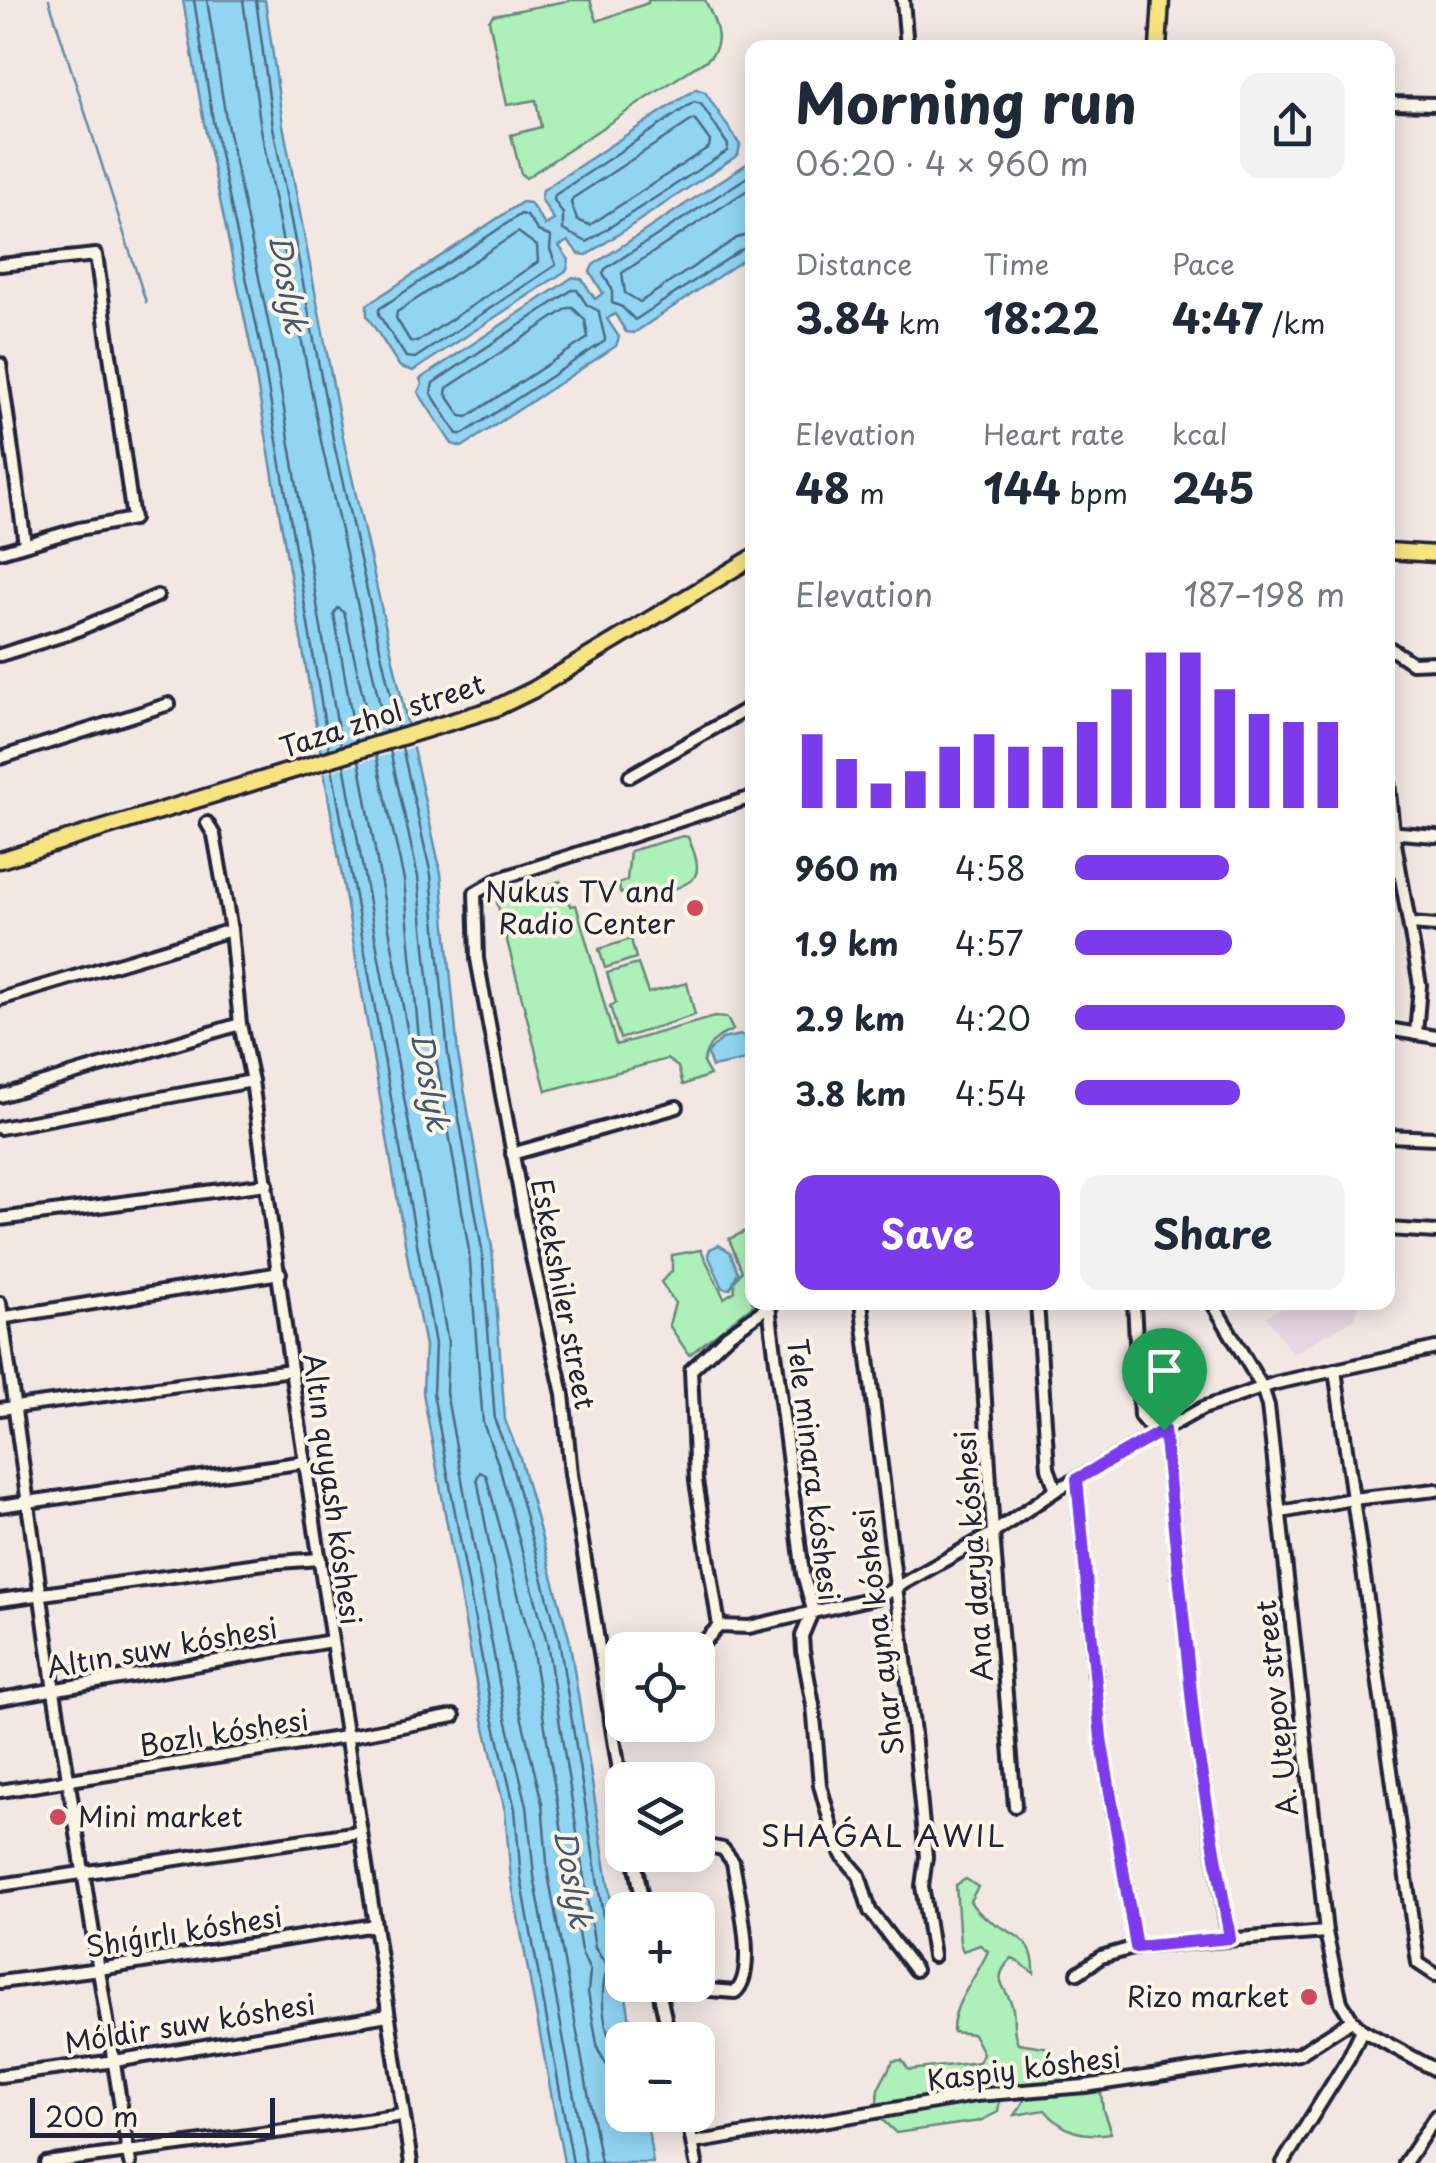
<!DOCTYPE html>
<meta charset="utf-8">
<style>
body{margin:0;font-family:"Playpen Sans",sans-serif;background:#f2f2f3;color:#1f2937;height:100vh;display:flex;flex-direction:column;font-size:38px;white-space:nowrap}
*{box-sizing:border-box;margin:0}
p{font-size:32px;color:#747a83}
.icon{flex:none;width:55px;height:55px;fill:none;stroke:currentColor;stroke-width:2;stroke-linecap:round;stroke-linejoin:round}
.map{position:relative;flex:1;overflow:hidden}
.panel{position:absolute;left:745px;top:40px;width:650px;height:1270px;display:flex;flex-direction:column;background:#fff;border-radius:20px;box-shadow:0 5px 25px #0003}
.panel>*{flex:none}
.fabs{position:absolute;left:605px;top:1632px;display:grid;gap:20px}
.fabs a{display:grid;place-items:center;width:110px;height:110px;border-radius:20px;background:#fff;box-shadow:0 5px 25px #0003;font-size:50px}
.scale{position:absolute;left:30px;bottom:25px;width:245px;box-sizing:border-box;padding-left:10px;border:5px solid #22223b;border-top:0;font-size:28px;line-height:35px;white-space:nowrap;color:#22223b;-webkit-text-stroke:8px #fcf5e5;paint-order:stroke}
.pin{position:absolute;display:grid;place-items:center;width:85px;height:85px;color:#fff;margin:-102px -42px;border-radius:50% 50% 50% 0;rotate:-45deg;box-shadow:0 0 10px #0007}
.pin .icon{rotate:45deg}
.round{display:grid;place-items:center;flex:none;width:105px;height:105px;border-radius:20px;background:#f2f2f3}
.overview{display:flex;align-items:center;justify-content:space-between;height:170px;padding:0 50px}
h1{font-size:55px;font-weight:700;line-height:75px}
.stats{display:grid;grid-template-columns:repeat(3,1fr);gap:15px;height:170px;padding:10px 50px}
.stats div{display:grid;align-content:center}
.stats b{font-size:42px;font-weight:700}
.stats small{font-size:28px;font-weight:400}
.stats p{font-size:28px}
.chart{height:280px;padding:20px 50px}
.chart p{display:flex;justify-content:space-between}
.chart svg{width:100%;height:180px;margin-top:10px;stroke:#7c3aed;stroke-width:6}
.button{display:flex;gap:20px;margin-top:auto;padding:20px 50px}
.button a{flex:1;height:115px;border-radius:20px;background:#7c3aed;color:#fff;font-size:40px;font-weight:700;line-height:115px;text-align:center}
.button a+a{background:#f2f2f3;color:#1f2937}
ul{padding:0 50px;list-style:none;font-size:32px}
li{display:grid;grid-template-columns:160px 120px 1fr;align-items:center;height:75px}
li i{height:25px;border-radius:12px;background:#7c3aed}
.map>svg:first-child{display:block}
.built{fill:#e7d6e1}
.green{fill:#adf0b9;stroke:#68897a;stroke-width:2.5}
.water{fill:#91d5f3;stroke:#658da9;stroke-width:2.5}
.pier{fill:#f2e7e3}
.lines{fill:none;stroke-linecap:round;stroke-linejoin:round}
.shore{stroke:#4e6a85;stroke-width:2.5}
.stream{stroke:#658da9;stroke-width:2.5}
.minor-casing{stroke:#22223b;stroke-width:18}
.major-casing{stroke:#22223b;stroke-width:21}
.minor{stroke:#fcf5e5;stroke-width:10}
.major{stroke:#f6e381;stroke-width:14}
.route-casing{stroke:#fff;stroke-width:20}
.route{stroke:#7c3aed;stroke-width:12}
.poi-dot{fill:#d1495b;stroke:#fcf5e5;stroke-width:4}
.labels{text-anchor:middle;stroke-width:8;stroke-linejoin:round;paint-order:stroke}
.street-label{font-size:28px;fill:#22223b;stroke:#fcf5e5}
.poi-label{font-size:28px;fill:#22223b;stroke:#fcf5e5;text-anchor:end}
.water-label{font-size:30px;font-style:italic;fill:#435872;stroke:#fcf5e5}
.neighbourhood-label{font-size:30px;letter-spacing:2.5px;fill:#22223b;stroke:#fcf5e5}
</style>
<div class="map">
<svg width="1436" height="2163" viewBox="0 0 1436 2163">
<rect width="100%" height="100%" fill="#f2e7e3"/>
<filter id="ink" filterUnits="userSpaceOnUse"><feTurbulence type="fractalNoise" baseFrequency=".01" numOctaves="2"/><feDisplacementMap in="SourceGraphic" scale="20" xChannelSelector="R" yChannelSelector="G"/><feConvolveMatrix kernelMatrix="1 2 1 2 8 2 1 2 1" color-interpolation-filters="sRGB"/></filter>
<g filter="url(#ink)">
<path class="built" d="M1292,1303V1302L1364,1303L1358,1307L1355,1318L1292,1354L1266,1316Z"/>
<g class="green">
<path d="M572,0H590L597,21L648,3V0H705C719,29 729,52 693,68L526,178L521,174L511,135L541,127L536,100L507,105L489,20L493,15Z"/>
<path d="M683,836L688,837C692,847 701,865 695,876C690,886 646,900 635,898C629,898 625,894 620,892L619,884L627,880L630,851Z"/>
<path d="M560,881L571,906L576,905L616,1045L714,1017L727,1018L733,1030C716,1037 707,1044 703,1063L710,1075L683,1085L678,1067L667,1059L546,1091L497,902Z"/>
<path d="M631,939L636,958L605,968L599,949Z"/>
<path d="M638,964L648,993L687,983L695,1015L620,1039L610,1006L616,1003L607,973Z"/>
<path d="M752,1228V1302L756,1303L689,1355L669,1325L675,1303L661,1282L672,1271V1255L701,1250L724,1298L735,1291L734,1282L742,1271L729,1239Z"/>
<path d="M966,1879L978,1887L970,1901C990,1935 1037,1926 1034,1973L1012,1958C987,1983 1010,1987 1013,2010C1015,2023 1012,2031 1018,2043L1051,2048L1054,2058L1074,2078L1092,2079L1100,2084L1103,2110L1111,2133C1082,2137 1063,2132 1045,2110L1015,2115L1025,2099L1012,2090L1000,2099L998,2112L980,2121L896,2133L876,2114L878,2089L893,2061L902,2060L909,2070L979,2062L983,2053L973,2034L953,2032C952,2002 977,1978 988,1951L980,1945L963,1951L960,1944L956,1885Z"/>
</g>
<g class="water">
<path d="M183,0H265L283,125L344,442L441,873L458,1054L492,1248L505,1420L520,1458L569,1638L633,2040H622V2115H646L653,2163H564L563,2157L511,1879L505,1811L482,1715L423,1393L425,1346L409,1266L252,354L204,123Z"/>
<path d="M696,89L705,92L740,145L738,155L587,255L579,254L568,241L559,246L569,260L567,270L413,371L400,367L367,316V305L522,202L530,203L545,225L554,220L541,199L543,190Z"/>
<path d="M752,164V254L634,333L626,332L615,314L607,319L619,337L616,346L462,447L452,444L418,392L422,384L420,379L573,277L582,279L595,299L603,293L590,272L593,265L745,165Z"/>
<path d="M741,1035L747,1037L751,1059L712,1067L707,1053L722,1039Z"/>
<path d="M719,1245L730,1252L738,1272L730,1289L723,1288L708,1255L710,1249Z"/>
</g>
<path class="pier" d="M412,723L417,746L318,775L315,753Z"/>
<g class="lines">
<g class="shore">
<path d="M194,0L213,121L262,352L329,749"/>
<path d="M207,0L226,119L274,350L341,746"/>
<path d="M243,0L261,129L322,446L386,732"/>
<path d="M256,0L273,127L334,444L398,728"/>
<path d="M694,102L701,104L728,145L727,151L587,242L563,230V214L554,200L555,195Z"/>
<path d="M694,119L710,141L709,147L590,225L577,220L571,203L573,198Z"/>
<path d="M752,174L605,269L603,274L612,289V303L622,307L635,320L744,248L752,247"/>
<path d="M752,187L622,273L625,293L640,302L737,238L752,234"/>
<path d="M521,214L527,216L538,231L551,237L550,249L556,265L415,358L406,357L379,315V309Z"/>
<path d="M518,232L537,246L538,262L417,342L410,341L396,318L397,312Z"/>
<path d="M572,290H577L587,305L599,311C599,319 606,338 605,341L463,434H457L431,393L433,383Z"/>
<path d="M568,308H573L585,320L588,338L467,417L461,416L446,394L447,388Z"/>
<path d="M356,741L334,614L338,608L344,612L372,736"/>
<path d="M402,747L431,875L448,1055L482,1250L495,1421L511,1462L559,1640L608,1947L613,1955L622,1956"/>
<path d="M390,750L418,877L436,1057L469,1251L483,1423L499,1466L547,1642L595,1948L608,1968C598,1991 603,2041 622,2059"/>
<path d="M359,760L409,1040L415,1044L419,1039L404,880L376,755"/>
<path d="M344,764L448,1342L446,1392L504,1710L527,1806L534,1876L586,2163"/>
<path d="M332,768L435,1344L433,1393L492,1713L515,1809L521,1878L573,2163"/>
<path d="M601,2163L548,1874L542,1803L519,1707L477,1478L480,1472L486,1475L532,1646L581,1951L590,1971L588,1992L598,2050L608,2067L622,2075"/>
</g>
<path class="stream" d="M49,0L146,302"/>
<g class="minor-casing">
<g id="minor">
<path d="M903,0L907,48"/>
<path d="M1388,103L1436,104"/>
<path d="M0,265L96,255L133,519L79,529L0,552"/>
<path d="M0,364L25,544"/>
<path d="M1388,647L1412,663L1436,662"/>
<path d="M0,655L70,633L157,596"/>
<path d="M0,758L169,704"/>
<path d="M630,776L752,706"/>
<path d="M1388,782L1393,832L1420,985L1416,1034"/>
<path d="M207,823L214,835L231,930L240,1024L252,1081L291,1370L411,2163"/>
<path d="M1388,832L1436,836"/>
<path d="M1411,924L1436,926"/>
<path d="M0,999L231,930"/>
<path d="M1388,1029L1436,1037"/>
<path d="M0,1096L240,1024"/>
<path d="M0,1128L252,1081"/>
<path d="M1388,1136L1436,1138"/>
<path d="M512,1154L677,1107"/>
<path d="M0,1219L267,1184"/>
<path d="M1388,1229L1436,1232"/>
<path d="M861,1302L914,1733L926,1857L922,1886L933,1956"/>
<path d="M979,1302L993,1533L1015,1806"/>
<path d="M1037,1302L1048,1468L1056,1490"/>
<path d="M1134,1302L1140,1416L1150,1428L1164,1429L1196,1741L1229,1938"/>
<path d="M1212,1302L1262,1387L1268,1406L1326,1932L1341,2002L1352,2020L1362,2030L1436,2070"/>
<path d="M0,1303L54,1691L130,2163"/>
<path d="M769,1306L803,1574L813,1610L802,1636L803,1651L813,1705L820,1785L833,1832L842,1855L859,1875L870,1911L915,1970"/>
<path d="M0,1318L280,1273"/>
<path d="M1335,1370L1418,1963L1436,1975"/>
<path d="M0,1409L291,1370"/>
<path d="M1077,1479L1101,1738L1136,1947"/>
<path d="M0,1506L305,1462"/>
<path d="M1281,1512L1352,1499L1436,1490"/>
<path d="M0,1600L265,1563L320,1559"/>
<path d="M719,1626L696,1481L691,1370L728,1335L773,1303"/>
<path d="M696,1650L719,1626L749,1627L881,1596L993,1533L1056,1490L1203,1408L1276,1383L1436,1348"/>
<path d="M0,1699L331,1641"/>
<path d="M622,1789L571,1474L563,1394L531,1253L477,959L475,893L499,879L752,797"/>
<path d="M0,1791L345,1737L454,1716"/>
<path d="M634,1855L644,1910"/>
<path d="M0,1885L359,1832"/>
<path d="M1078,1973L1101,1957L1136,1947L1326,1932"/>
<path d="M0,1982L99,1969L375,1925"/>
<path d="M658,1986L670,2040"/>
<path d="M659,1989L674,1987L735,1992C759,1973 737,1891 733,1862L723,1849L698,1844"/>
<path d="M0,2076L115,2061L388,2015"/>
<path d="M687,2115L696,2163"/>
<path d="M693,2143L976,2095L1085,2086L1299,2054L1352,2020"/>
<path d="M46,2163L403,2115"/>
<path d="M1283,2163L1348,2059L1362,2030"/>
<path d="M1405,2163L1436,2116"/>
</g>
</g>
<g class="major-casing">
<g id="major">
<path d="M1158,48L1161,0"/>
<path d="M1388,551L1436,554"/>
<path d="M0,860L496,708L533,690L752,558"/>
</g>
</g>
<use href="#minor" class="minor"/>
<use href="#major" class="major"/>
</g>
</g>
<g class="lines" filter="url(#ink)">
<g class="route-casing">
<path id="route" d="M1164,1430L1196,1741L1230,1938L1136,1947L1101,1738L1077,1479Z"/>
</g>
<use href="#route" class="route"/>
</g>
<g class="poi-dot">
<circle cx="695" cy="908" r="10"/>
<circle cx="58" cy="1817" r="10"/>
<circle cx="1309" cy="1997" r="10"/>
</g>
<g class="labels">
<g class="street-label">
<text transform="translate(382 716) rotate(-18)" y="10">Taza zhol street</text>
<text transform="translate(563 1294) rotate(79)" y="10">Eskekshiler street</text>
<text transform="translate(813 1470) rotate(83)" y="10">Tele minara kóshesi</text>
<text transform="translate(332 1489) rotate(82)" y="10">Altın quyash kóshesi</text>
<text transform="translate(974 1556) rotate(-94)" y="10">Ana darya kóshesi</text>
<text transform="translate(879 1632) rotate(-97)" y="10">Shar ayna kóshesi</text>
<text transform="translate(162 1648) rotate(-10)" y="10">Altın suw kóshesi</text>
<text transform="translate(1277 1708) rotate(-96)" y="10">A. Utepov street</text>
<text transform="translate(224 1733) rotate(-9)" y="10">Bozlı kóshesi</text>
<text transform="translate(184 1932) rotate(-9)" y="10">Shıǵırlı kóshesi</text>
<text transform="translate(190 2024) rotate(-9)" y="10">Móldir suw kóshesi</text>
<text transform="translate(1024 2069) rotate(-7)" y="10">Kaspiy kóshesi</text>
</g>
<g class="poi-label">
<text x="675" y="902">Nukus TV and<tspan x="675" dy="32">Radio Center</tspan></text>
<text x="78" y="1827" text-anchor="start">Mini market</text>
<text x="1289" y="2007">Rizo market</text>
</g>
<g class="water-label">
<text transform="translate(287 284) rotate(80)" y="10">Doslyk</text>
<text transform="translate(429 1082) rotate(80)" y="10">Doslyk</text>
<text transform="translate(572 1879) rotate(80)" y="10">Doslyk</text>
</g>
<g class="neighbourhood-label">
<text x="884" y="1847">SHAǴAL AWIL</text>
</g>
</g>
</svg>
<div class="fabs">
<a><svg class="icon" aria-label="locate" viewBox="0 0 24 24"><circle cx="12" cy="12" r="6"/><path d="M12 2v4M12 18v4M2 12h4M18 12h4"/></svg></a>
<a><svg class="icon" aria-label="layers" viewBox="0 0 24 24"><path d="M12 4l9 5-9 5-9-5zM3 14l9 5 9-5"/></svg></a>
<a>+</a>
<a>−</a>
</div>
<div class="scale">200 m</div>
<div class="pin" style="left:1164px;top:1430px;background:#1e9e55"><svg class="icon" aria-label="arrive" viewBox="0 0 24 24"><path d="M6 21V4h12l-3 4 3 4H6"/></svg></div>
<section class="panel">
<div class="overview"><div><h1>Morning run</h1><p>06:20 · 4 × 960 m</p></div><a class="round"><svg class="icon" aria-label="share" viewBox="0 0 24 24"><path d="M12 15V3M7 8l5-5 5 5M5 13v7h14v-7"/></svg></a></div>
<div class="stats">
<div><p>Distance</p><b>3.84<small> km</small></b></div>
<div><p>Time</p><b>18:22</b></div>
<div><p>Pace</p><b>4:47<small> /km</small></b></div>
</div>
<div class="stats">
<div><p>Elevation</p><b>48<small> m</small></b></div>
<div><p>Heart rate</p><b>144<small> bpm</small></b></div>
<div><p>kcal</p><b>245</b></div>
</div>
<div class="chart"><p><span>Elevation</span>187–198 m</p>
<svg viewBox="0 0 160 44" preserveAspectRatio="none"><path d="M5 44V26M15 44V32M25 44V38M35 44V35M45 44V29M55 44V26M65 44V29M75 44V29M85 44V23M95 44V15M105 44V6M115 44V6M125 44V15M135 44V21M145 44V23M155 44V23"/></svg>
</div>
<ul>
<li><b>960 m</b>4:58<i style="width:57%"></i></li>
<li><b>1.9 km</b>4:57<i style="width:58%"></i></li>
<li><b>2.9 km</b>4:20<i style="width:100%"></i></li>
<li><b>3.8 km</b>4:54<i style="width:61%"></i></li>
</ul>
<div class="button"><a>Save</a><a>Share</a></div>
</section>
</div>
